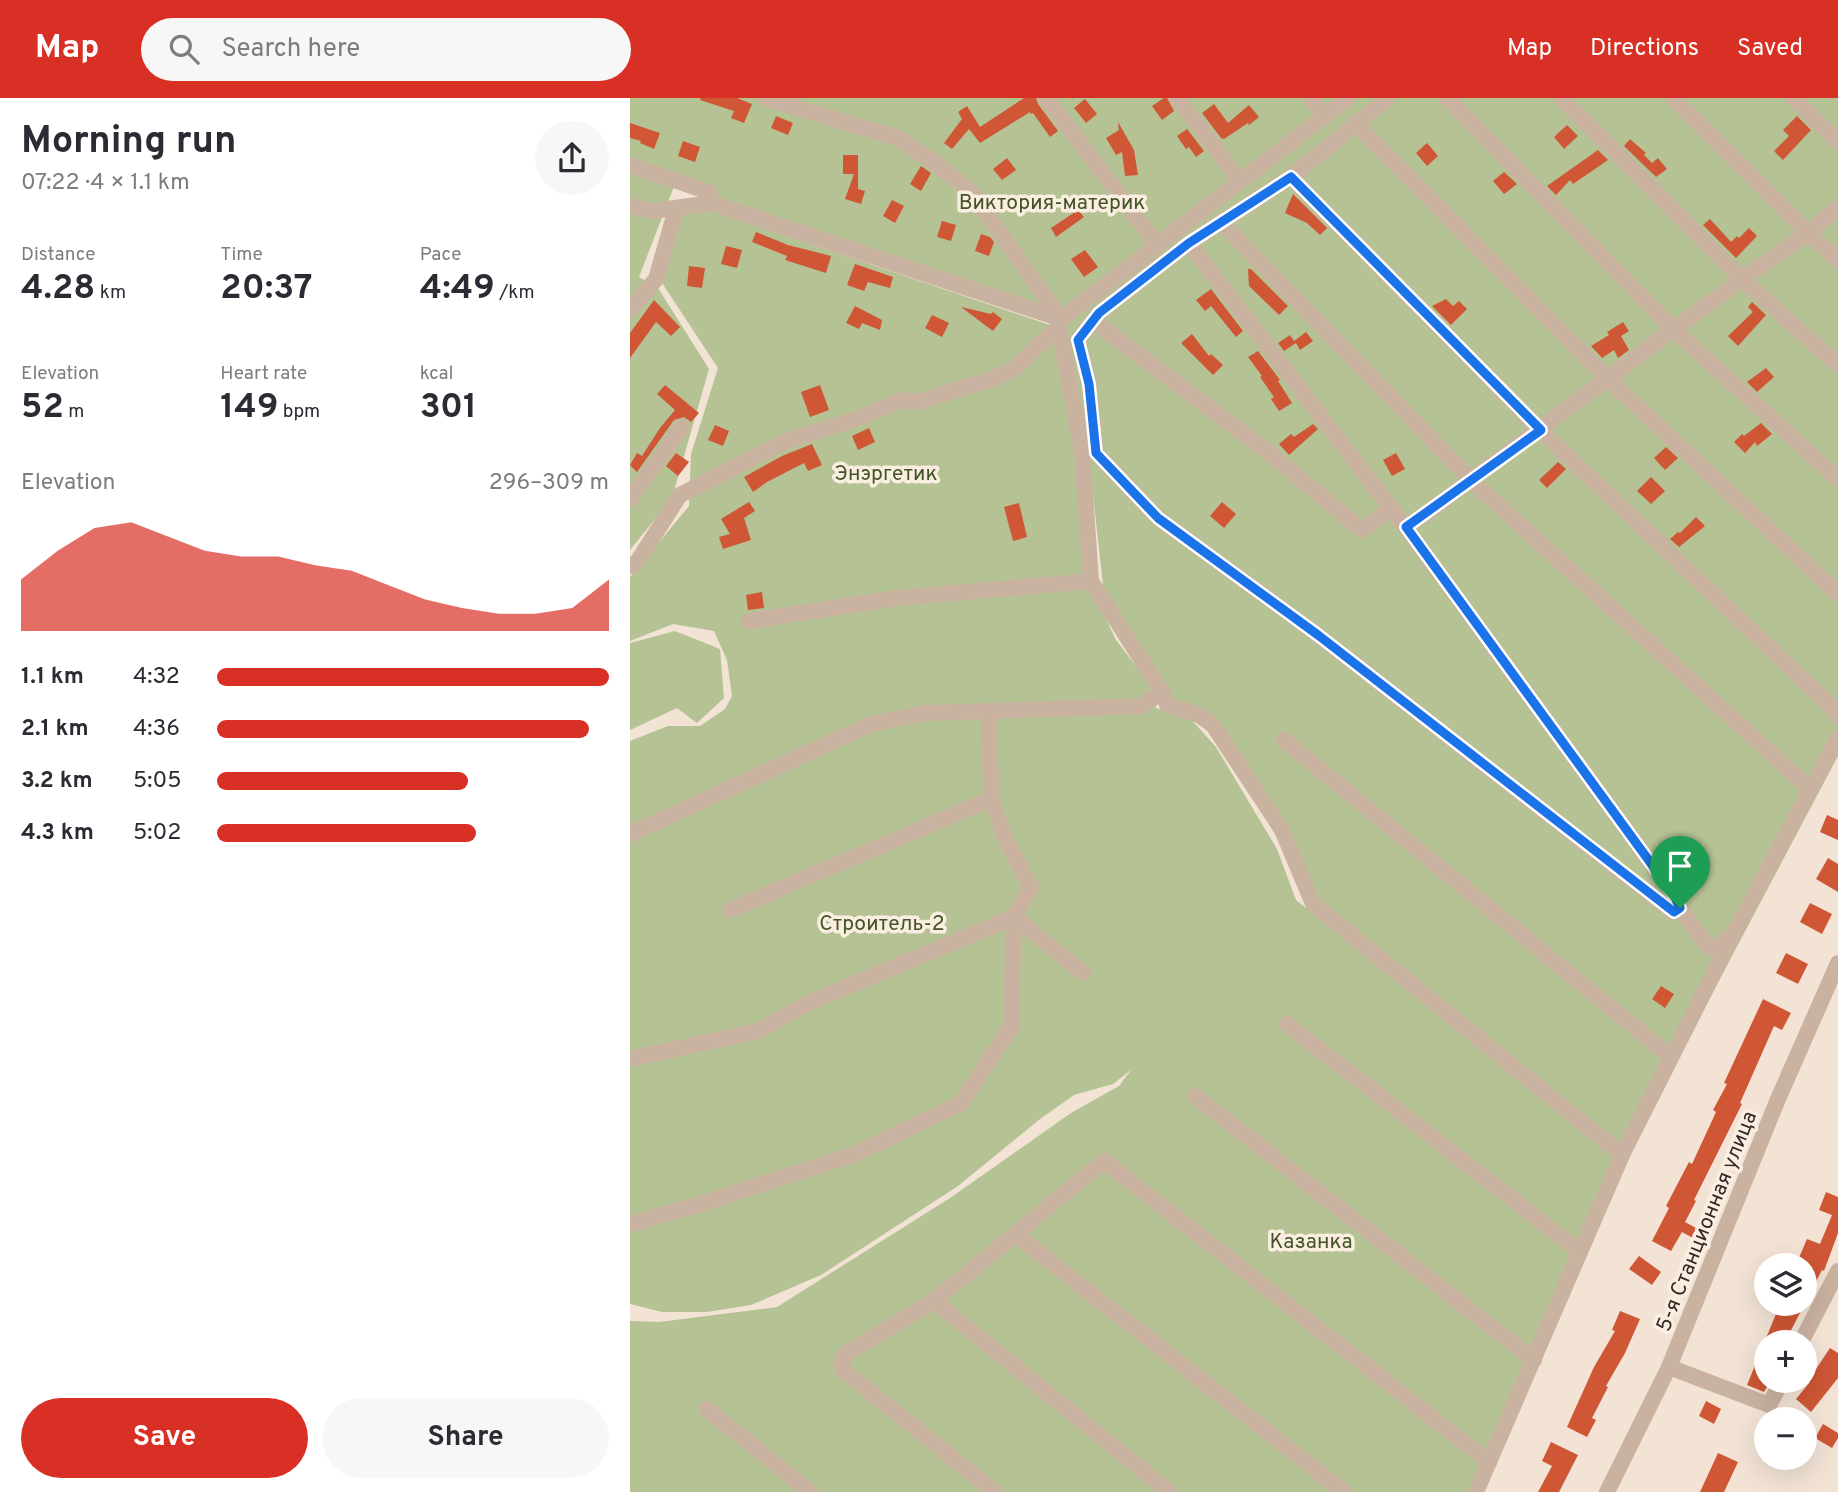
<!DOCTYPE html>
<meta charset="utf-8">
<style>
body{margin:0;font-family:Overpass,sans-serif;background:#f7f7f7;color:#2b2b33;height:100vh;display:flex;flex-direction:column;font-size:26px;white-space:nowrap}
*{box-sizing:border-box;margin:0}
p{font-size:23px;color:#7c7c81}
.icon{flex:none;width:38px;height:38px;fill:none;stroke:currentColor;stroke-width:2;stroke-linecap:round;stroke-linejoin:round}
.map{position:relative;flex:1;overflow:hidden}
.side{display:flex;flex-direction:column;background:#fff;width:630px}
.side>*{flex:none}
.fabs{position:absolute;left:1124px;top:1155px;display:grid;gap:14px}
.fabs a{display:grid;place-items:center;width:63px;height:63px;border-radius:50%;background:#fff;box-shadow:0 7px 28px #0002;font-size:35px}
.pin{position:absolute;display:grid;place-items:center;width:60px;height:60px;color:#fff;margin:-72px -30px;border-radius:50% 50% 50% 0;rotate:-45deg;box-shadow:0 0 7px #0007}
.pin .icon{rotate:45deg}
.round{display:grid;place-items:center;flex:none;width:74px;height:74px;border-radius:37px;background:#f7f7f7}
.summary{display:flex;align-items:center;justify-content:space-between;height:119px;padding:0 21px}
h1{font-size:38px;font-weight:700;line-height:52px}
.figures{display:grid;grid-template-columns:repeat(3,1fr);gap:10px;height:119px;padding:7px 21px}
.figures div{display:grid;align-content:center}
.figures b{font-size:35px;font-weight:700}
.figures small{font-size:19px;font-weight:400}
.figures p{font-size:19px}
.chart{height:196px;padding:14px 21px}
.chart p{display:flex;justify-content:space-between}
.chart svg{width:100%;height:126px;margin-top:7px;fill:#d93025;opacity:.7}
.cta{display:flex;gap:14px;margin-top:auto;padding:14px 21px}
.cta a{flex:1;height:80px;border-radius:42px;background:#d93025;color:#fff;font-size:28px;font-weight:700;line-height:80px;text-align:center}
.cta a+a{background:#f7f7f7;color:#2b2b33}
ul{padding:0 21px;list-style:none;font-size:23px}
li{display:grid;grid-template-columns:112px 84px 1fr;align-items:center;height:52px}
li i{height:18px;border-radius:9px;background:#d93025}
header{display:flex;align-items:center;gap:42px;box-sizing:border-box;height:98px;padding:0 35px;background:#d93025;color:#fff}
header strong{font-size:33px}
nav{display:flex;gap:38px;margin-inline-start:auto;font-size:24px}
.search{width:490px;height:63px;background:#f7f7f7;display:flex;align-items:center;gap:18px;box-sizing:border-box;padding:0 24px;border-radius:38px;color:#7c7c81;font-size:26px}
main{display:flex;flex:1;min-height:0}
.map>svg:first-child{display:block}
.green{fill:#b4c294}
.building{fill:#cf5736}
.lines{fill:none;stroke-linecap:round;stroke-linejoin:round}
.minor{stroke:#cab2a0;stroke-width:16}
.route-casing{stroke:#fff;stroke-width:14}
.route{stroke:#1a73e8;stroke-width:9}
.labels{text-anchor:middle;stroke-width:7;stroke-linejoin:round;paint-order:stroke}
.park-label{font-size:21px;fill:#445426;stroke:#faeee1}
.street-label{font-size:21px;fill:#342924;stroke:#faeee1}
</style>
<header>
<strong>Map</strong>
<div class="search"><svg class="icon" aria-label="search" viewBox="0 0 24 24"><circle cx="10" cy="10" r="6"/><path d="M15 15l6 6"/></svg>Search here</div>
<nav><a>Map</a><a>Directions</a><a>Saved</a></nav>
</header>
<main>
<section class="side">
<div class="summary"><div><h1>Morning run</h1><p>07:22 · 4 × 1.1 km</p></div><a class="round"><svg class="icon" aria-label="share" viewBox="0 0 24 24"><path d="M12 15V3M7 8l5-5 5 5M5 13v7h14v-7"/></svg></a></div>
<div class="figures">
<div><p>Distance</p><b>4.28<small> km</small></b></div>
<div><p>Time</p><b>20:37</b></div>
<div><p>Pace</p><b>4:49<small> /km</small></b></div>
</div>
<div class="figures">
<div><p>Elevation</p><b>52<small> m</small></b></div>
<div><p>Heart rate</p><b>149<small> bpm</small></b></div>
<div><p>kcal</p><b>301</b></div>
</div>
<div class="chart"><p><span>Elevation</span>296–309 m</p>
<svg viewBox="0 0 160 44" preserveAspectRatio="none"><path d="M0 44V26L10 16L20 8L30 6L40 11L50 16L60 18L70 18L80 21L90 23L100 28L110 33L120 36L130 38L140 38L150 36L160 26V44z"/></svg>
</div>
<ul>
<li><b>1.1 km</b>4:32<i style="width:100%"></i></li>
<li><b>2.1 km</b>4:36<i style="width:95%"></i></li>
<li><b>3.2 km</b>5:05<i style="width:64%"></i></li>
<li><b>4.3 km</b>5:02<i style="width:66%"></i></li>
</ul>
<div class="cta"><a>Save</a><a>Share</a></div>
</section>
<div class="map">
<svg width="1208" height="1394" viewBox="0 0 1208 1394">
<rect width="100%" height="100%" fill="#f2e3d5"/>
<g class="green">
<path d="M0,0H1208V658L996,1058L674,793L647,727L576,622L542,602L474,496L458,352L435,225L45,86L9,179L28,190L79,271L42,400L0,452Z"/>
<path d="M74,110L420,227L449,357L461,490L486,542L519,585L526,610L559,619L586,649L647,751L666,802L988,1057L842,1394H0V1223L29,1224L147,1209L320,1100L441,1015L489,988L501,972L483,986L444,997L410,1021L328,1088L191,1177L121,1207L77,1214H32L0,1206V643L38,628H70L95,611L102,598L97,562L84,533L43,526L0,543V479L59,408L61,356L88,270L32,185L50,113Z"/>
<path d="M45,533L90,551L94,600L67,625L47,610L0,632V545Z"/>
</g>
<g class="building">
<path d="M71,0H107L122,6L114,25L101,20L104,13L70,2Z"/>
<path d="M394,0H406L408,6L428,33L420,39L403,15L401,16L400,14L350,45L339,31L322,51L314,45L332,21L328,14L337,8L350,29Z"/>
<path d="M534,0H537L544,13L532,22L522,8Z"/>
<path d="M455,1L467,16L456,25L444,10Z"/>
<path d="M584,6L598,25L619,7L629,19L619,27L618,25L594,41L591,40L572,15Z"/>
<path d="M146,18L163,25L158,37L141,30Z"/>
<path d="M1167,18L1181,32L1153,62L1144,53L1159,38L1153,32Z"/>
<path d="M488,24L504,52L508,77L495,78L492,54L486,57L476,40L489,32Z"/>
<path d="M0,25L30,35L24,51L10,45L11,43L0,40Z"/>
<path d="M937,27L948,38L934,51L924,39Z"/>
<path d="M557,31L574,53L566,59L559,49L556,51L547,38Z"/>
<path d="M1000,41L1016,55L1014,57L1022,65L1028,60L1037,71L1026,79L994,48Z"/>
<path d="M53,43L70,49L65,64L48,58Z"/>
<path d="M797,45L808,58L797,68L786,55Z"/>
<path d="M968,52L978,62L943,86L940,82L926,97L917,88Z"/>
<path d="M213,57H228V91L235,93L231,106L215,101L224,76H213Z"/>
<path d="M377,60L386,72L372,82L363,71Z"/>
<path d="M291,68L301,75L291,93L280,86Z"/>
<path d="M874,74L887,86L874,96L863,83Z"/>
<path d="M663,96L697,130L690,137L677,125L655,115Z"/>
<path d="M262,102L274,108L265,125L253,118Z"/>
<path d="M448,112L454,119L426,139L421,130Z"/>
<path d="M1080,121L1101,144L1107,138L1109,140L1119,130L1127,138L1106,160L1073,127Z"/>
<path d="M312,123L326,127L321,143L307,139Z"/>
<path d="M126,134L158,147L201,158L196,175L155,162L157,158L122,144Z"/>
<path d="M351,136L360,139L364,144L359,158L345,153Z"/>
<path d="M96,148L112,152L107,170L91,166Z"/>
<path d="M455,152L468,169L454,179L441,161Z"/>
<path d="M225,166L263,179L260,190L238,184L234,193L217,187Z"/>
<path d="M59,168L75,170L72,190L57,188Z"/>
<path d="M618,171H621L658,208L649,217L619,188Z"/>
<path d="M581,191L613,233L606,239L581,208L575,213L566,202Z"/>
<path d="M816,201L823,208L829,203L837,211L821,227L802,208Z"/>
<path d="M24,202L50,229L41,238L26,224L0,260V235Z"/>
<path d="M1122,204L1136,217L1108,248L1098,238L1123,214L1118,209Z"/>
<path d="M225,208L252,222L250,232L232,225L229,231L216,225Z"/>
<path d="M331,209L361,216L363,214L372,221L363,233Z"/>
<path d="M302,217L319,225L312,239L295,230Z"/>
<path d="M993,224L999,233L991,238L999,252L988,260L984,252L972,260L961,248L979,237L977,234Z"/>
<path d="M676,234L683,243L670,252L666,245L654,253L648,245L660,237L664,243Z"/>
<path d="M562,236L579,258L581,256L593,267L583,277L551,245Z"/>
<path d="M628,253L650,282L648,283L662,305L649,313L641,301L644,299L630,279L632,278L618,259Z"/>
<path d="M1136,270L1144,279L1127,294L1117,284Z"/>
<path d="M35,287L69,315L61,324L54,319L44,322L7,374L0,367L7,355L12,358L30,330L45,312L27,296Z"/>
<path d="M190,287L199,312L180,319L171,294Z"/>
<path d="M1131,325L1142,336L1127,348L1125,344L1115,355L1104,344L1112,336L1114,338Z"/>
<path d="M683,326L688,331L659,357L649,346L661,336L664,339Z"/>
<path d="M85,327L99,333L93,348L78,342Z"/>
<path d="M239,330L245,344L228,352L222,338Z"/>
<path d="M182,346L192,367L178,373L174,365L137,384L123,394L114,379L152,358Z"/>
<path d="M1036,349L1048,360L1035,372L1024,360Z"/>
<path d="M46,355L59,364L48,378L36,368Z"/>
<path d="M766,355L775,371L762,378L753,362Z"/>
<path d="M928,364L936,371L917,390L909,382Z"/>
<path d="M1021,379L1035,393L1021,406L1007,393Z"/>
<path d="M119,404L125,413L114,420L121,442L93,451L89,439L100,436L91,421Z"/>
<path d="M592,404L606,416L594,430L580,418Z"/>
<path d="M389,405L397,439L383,443L374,409Z"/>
<path d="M1066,419L1075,428L1049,449L1040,441L1048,434L1050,435Z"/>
<path d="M132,494L134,510L118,512L116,497Z"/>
<path d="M1197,717L1208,722V742L1190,734Z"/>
<path d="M1198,760L1208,766V794L1186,781Z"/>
<path d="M1180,805L1202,816L1192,836L1170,824Z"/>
<path d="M1156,855L1178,866L1168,886L1146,875Z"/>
<path d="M1031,888L1044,896L1035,910L1022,901Z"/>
<path d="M1133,901L1161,915L1152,932L1144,928L1110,1005L1112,1006L1064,1102L1066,1103L1055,1124L1068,1131L1063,1140L1052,1134L1041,1153L1022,1143L1039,1110L1036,1108L1059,1064L1062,1066L1086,1014L1083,1012L1097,986L1094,985Z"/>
<path d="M1196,1094L1208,1099V1135L1194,1173L1192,1172L1155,1244H1136V1283H1140L1134,1294L1117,1287L1150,1206H1174V1165L1168,1162L1177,1141L1190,1146L1202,1117L1189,1112Z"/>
<path d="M1009,1158L1031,1174L1022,1187L999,1171Z"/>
<path d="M990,1213L1010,1221L995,1255L976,1288L978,1289L962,1320L966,1322L957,1339L937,1329L964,1269L985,1233L982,1232Z"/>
<path d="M1200,1250L1208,1255V1280L1181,1314L1166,1301L1180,1284L1178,1283Z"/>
<path d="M1076,1303L1091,1311L1084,1326L1069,1318Z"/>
<path d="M1193,1326L1208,1335V1340L1202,1350L1185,1340Z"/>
<path d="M921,1344L948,1357L929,1394H908L922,1368L912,1363Z"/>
<path d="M1088,1355L1108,1364L1094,1394H1070Z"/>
</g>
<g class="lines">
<g class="minor">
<path d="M135,0L268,40L308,67L341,94L431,221"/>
<path d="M416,0L526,145"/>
<path d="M547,0L610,83"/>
<path d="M681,0L694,18"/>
<path d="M718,0L431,221L429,228L430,237L452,353L461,483L532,594L537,607L567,616L583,627L652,732L683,806L992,1057"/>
<path d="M758,0L661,79L559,145L522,173L469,215L448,242L459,286L466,355L528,420L688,537L1022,798L1043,814L1050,810"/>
<path d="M817,0L1044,232L1208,381"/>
<path d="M931,0L1112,181L1208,267"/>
<path d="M1043,0L1178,135L1208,162"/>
<path d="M1163,0L1208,44"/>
<path d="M725,25L978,281L1208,496"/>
<path d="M0,67L79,94L82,105"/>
<path d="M661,79L910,332L1207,614L1208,619"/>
<path d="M0,108L22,113L82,105L431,221"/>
<path d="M592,125L842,383L1180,691"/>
<path d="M559,145L776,430L1044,797L1050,810L1078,849L1086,850L1104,835"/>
<path d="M0,212L26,181L46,111"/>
<path d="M463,223L638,354L732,432L762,410"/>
<path d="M0,401L52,329"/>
<path d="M776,430L1112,181L1178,135L1208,109"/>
<path d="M0,468L7,464L50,397L154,344L232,319L271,302L288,304L362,281L384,271L429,228"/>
<path d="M119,523L267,500L461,483"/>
<path d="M654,642L1041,959"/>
<path d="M0,736L241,626L296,615L511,608L532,594"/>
<path d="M100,812L361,701"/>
<path d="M657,926L950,1154"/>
<path d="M0,961L128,933L180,904L384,819L453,875"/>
<path d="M565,998L904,1262"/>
<path d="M0,1126L70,1106L225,1056L331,1005L381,929L384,819L401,789L376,742L361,701L359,614"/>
<path d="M385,1136L714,1394"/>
<path d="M304,1203L539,1394"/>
<path d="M1171,1244L1208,1173"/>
<path d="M1039,1269L1139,1307L1152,1283"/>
<path d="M77,1311L180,1394"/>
<path d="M365,1394L213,1272L211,1262L218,1254L304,1203L474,1063L859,1364"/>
<path d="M846,1394L992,1057L1104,835L1208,640"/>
<path d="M977,1394L1039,1269L1148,1001L1208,865"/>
</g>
</g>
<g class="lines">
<g class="route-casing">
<path id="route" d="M661,79L911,332L776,429L1044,797L1050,810L1044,814L688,537L528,420L466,355L459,286L448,242L469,215L559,145Z"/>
</g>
<use href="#route" class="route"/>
</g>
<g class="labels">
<g class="park-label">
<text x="422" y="111">Виктория-материк</text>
<text x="256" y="382">Энэргетик</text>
<text x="252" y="832">Строитель-2</text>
<text x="681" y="1150">Казанка</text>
</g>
<g class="street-label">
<text transform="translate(1076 1123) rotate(-68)" y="7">5-я Станционная улица</text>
</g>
</g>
</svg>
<div class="fabs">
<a><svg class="icon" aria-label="layers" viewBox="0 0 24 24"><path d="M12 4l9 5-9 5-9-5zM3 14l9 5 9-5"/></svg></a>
<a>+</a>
<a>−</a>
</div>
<div class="pin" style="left:1050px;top:810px;background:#1e9e55"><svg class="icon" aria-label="arrive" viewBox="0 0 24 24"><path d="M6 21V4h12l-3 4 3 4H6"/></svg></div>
</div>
</main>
